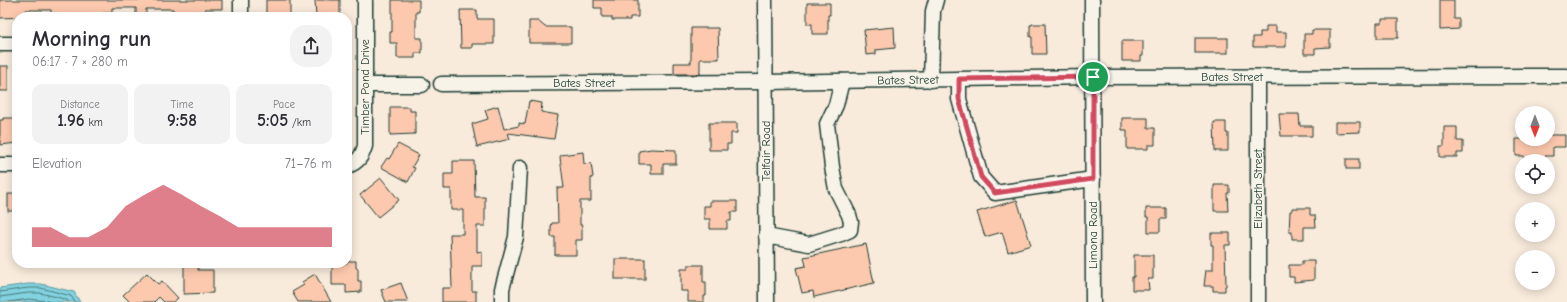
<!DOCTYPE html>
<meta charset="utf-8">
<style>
body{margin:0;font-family:"Comic Neue",sans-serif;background:#f2f2f3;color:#2b2b33;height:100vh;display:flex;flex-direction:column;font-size:15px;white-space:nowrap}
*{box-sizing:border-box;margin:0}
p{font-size:13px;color:#7c7c81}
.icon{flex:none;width:22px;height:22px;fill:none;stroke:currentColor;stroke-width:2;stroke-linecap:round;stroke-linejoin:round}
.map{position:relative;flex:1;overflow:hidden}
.panel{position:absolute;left:12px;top:12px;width:340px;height:256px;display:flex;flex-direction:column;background:#fff;border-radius:16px;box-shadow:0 2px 10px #0003}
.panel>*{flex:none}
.needle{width:26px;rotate:180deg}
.fabs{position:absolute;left:1515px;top:106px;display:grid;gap:8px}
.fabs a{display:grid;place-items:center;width:40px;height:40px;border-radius:50%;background:#fff;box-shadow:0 2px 10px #0003;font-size:20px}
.pin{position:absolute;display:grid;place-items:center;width:34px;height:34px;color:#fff;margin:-17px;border:2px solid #fff;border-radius:50%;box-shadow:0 1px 4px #0007}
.round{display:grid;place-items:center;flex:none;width:42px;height:42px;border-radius:16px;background:#f2f2f3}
.summary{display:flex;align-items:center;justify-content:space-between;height:68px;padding:0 20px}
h1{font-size:22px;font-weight:800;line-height:30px}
.stats{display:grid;grid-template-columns:repeat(3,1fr);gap:6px;height:68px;padding:4px 20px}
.stats div{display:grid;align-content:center;border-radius:10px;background:#f2f2f3;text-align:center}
.stats b{font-size:17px;font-weight:800}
.stats small{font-size:11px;font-weight:400}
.stats p{font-size:11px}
.chart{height:112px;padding:8px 20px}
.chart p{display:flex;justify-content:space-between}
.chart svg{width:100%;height:72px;margin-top:4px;fill:#d1495b;opacity:.7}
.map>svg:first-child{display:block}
.water{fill:#83d2e0;stroke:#5b969b}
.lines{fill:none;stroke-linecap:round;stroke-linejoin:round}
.shore{stroke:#477979;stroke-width:1}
.building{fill:#fdc9ae;stroke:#1f3d34}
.minor-casing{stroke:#1f3d34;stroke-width:17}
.minor{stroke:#f7f3e8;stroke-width:14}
.route-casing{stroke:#fff;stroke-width:8}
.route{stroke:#d1495b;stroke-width:5}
.labels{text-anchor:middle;stroke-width:3;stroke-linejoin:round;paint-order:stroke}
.street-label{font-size:12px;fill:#1f3d34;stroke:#f7f3e8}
</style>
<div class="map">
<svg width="1567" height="302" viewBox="0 0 1567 302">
<rect width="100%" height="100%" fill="#f8ebdc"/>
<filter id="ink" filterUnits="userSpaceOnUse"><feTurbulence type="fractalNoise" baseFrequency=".025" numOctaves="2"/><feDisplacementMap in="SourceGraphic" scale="8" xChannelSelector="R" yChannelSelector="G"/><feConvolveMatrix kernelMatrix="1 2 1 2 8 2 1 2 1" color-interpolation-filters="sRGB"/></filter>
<g filter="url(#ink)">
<path class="water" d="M28,284H41L74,292L80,302H0V288Z"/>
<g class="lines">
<g class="shore">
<path d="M0,292L28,288H41L71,296L75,302"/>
<path d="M0,297L28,293H40L57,297L67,300L69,302"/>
<path d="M9,302L29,299L54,302"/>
</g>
</g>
<g class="building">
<path d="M0,0H222V9H205V17H173V9H146V17H136V8H112V13H103V17H51V10H26V17L0,18Z"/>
<rect x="266" y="0" width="24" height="17"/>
<path d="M315,0H340V17H316Z"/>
<path d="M392,0H419V12H416V38H422V53H415V58H397V43H390V32H392Z"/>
<path d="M594,0H638V17H630V20H612V17H602V8H594Z"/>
<path d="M1440,0H1454V19H1459V29L1440,30Z"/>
<path d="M807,3H830V15H828V34H812V24H807Z"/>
<path d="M460,10H477V19H494V44H472V48H461Z"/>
<path d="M1382,19H1398V38H1377V23H1382Z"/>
<path d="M529,21H538L545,27H571V43H529Z"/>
<path d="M1032,24H1045L1046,54H1032V37H1030V25H1032Z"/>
<path d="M1266,26H1276V32H1286V47H1253V37H1260V32H1266Z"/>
<path d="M894,27L895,48L876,50V54L866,55L864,30Z"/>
<path d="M691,28H718L719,59H700V74H674V63H691Z"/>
<path d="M1312,30H1330V47L1315,48V54H1304V34H1312Z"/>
<rect x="1195" y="38" width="33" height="15"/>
<path d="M1122,41H1143V56H1141V61H1122Z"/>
<rect x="0" y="66" width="8" height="25"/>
<path d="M529,101L542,103L541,112L558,115L554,139L508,133L510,139L477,147L472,124L488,119L485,110L498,106L504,129L519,126V123L525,124Z"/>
<path d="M390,107H410V111H415V134L390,135Z"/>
<path d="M1279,114H1299L1300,126H1312V136H1281Z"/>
<path d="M3,118H17V143L0,145V120H3Z"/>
<path d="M1122,118H1148V128H1155V145H1148V149H1127V130H1122Z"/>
<path d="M1214,122H1226V133H1228V151H1215Z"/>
<path d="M1335,122H1360V132L1335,133Z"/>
<path d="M709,123H737V133H731V144H727V150H709Z"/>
<path d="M1444,127H1457V141H1463V153H1457V157H1440V146H1444Z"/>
<path d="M1548,135H1565V147H1553V156H1545V161H1524V156H1516V139H1548Z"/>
<path d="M398,144L419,155L412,167L415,168L408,182L381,167L387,158L389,159Z"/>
<path d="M651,149L676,150V164H663V174H651V164H639V151Z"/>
<path d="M583,152L584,164L591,163L593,177L591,178V201H580V225H582V240H576V255H555V237H551V227L552,223H558L557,188H564L560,157L561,155Z"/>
<rect x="1346" y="159" width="13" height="10"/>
<path d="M453,161H474L475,197H485V226H477V252L482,251V266H472V291H476V302H442V288H452L450,234H463V210H451V189H444V174H453Z"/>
<path d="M381,178L399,200L378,217L360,195Z"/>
<path d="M1214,185H1229V193H1227L1228,211H1214Z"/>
<rect x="8" y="194" width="9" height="17"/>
<path d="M1017,200L1031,245L1008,252L1002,232L985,237L977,212Z"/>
<path d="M710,201H737V212H731V221H727V229H710V219H704V206H710Z"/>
<path d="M1146,208H1166V219H1160V232H1148V217H1146Z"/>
<path d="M1292,208H1310V215H1315L1316,227H1304V239H1292V232H1289L1290,211H1292Z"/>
<path d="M1211,233H1230V245H1225L1226,286H1225V291H1213V286H1204L1206,270H1213V245H1211Z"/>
<path d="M866,244L874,283L814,297L813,291L802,293L796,268L806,266L804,257Z"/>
<path d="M1134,255H1153V279H1148L1149,290H1132V277H1134Z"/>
<rect x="615" y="259" width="30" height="20"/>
<path d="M347,261H356V268H358V281H361V292L346,293V285H332V263H347Z"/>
<path d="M1302,261H1314V280L1294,282V277H1289V265H1302Z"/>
<path d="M184,263H198V270H213V293L184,294Z"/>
<path d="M688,265H703V282H706V296H704V302H688V291H681V269H688Z"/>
<path d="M147,273L158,284L162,281L178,298L173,302H164L159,297L154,302H130L123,295Z"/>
<path d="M315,274L331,302H298L292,292L304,285L302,282Z"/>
<path d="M401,283L408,302H386L381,290Z"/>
</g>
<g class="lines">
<g class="minor-casing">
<g id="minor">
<path d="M241,0V17"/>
<path d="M765,0L767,302"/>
<path d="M1092,0L1093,302"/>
<path d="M0,44H17"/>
<path d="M959,79V99L981,177L995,193L1093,179"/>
<path d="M931,80L933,11L936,0"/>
<path d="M441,84L765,82L1093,77L1567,76"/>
<path d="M366,85H422"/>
<path d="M0,165H17"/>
<path d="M347,166C358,163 362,156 365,146V0"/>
<path d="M766,236L809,244L841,234L850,230L851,222L849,215L836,189L832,167L827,124L836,105L842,81"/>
<path d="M502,302V289L516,237L520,168"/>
<path d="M1258,302V77"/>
</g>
</g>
<use href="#minor" class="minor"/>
</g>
</g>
<g class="lines" filter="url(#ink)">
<g class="route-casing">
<path id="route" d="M1093,77V179L995,193L981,177L959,99V79Z"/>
</g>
<use href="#route" class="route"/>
</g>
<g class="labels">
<g class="street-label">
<text x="1232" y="81">Bates Street</text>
<text transform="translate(908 80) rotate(-1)" y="4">Bates Street</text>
<text x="584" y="87">Bates Street</text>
<text transform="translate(365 87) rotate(-90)" y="4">Timber Pond Drive</text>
<text transform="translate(766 151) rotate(-90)" y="4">Telfair Road</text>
<text transform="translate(1258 189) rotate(-90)" y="4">Elizabeth Street</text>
<text transform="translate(1093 235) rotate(-90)" y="4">Limona Road</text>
</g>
</g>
</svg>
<div class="fabs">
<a><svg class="needle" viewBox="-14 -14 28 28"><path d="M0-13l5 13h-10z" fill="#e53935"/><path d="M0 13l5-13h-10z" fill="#7c7c81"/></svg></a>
<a><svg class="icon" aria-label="locate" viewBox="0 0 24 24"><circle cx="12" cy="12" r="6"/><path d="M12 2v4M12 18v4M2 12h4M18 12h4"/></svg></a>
<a>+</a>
<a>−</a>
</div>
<div class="pin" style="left:1093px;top:77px;background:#1e9e55"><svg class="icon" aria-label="arrive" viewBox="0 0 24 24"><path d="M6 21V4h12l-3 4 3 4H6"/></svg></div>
<section class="panel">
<div class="summary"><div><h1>Morning run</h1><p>06:17 · 7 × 280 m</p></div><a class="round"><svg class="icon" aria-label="share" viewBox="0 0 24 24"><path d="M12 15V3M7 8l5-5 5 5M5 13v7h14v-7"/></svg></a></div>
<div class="stats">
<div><p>Distance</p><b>1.96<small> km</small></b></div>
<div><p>Time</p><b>9:58</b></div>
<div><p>Pace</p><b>5:05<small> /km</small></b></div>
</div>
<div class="chart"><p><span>Elevation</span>71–76 m</p>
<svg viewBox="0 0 160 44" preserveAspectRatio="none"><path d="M0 44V32L10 32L20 38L30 38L40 32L50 19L60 12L70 6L80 12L90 19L100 25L110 32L120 32L130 32L140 32L150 32L160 32V44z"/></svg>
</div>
</section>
</div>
